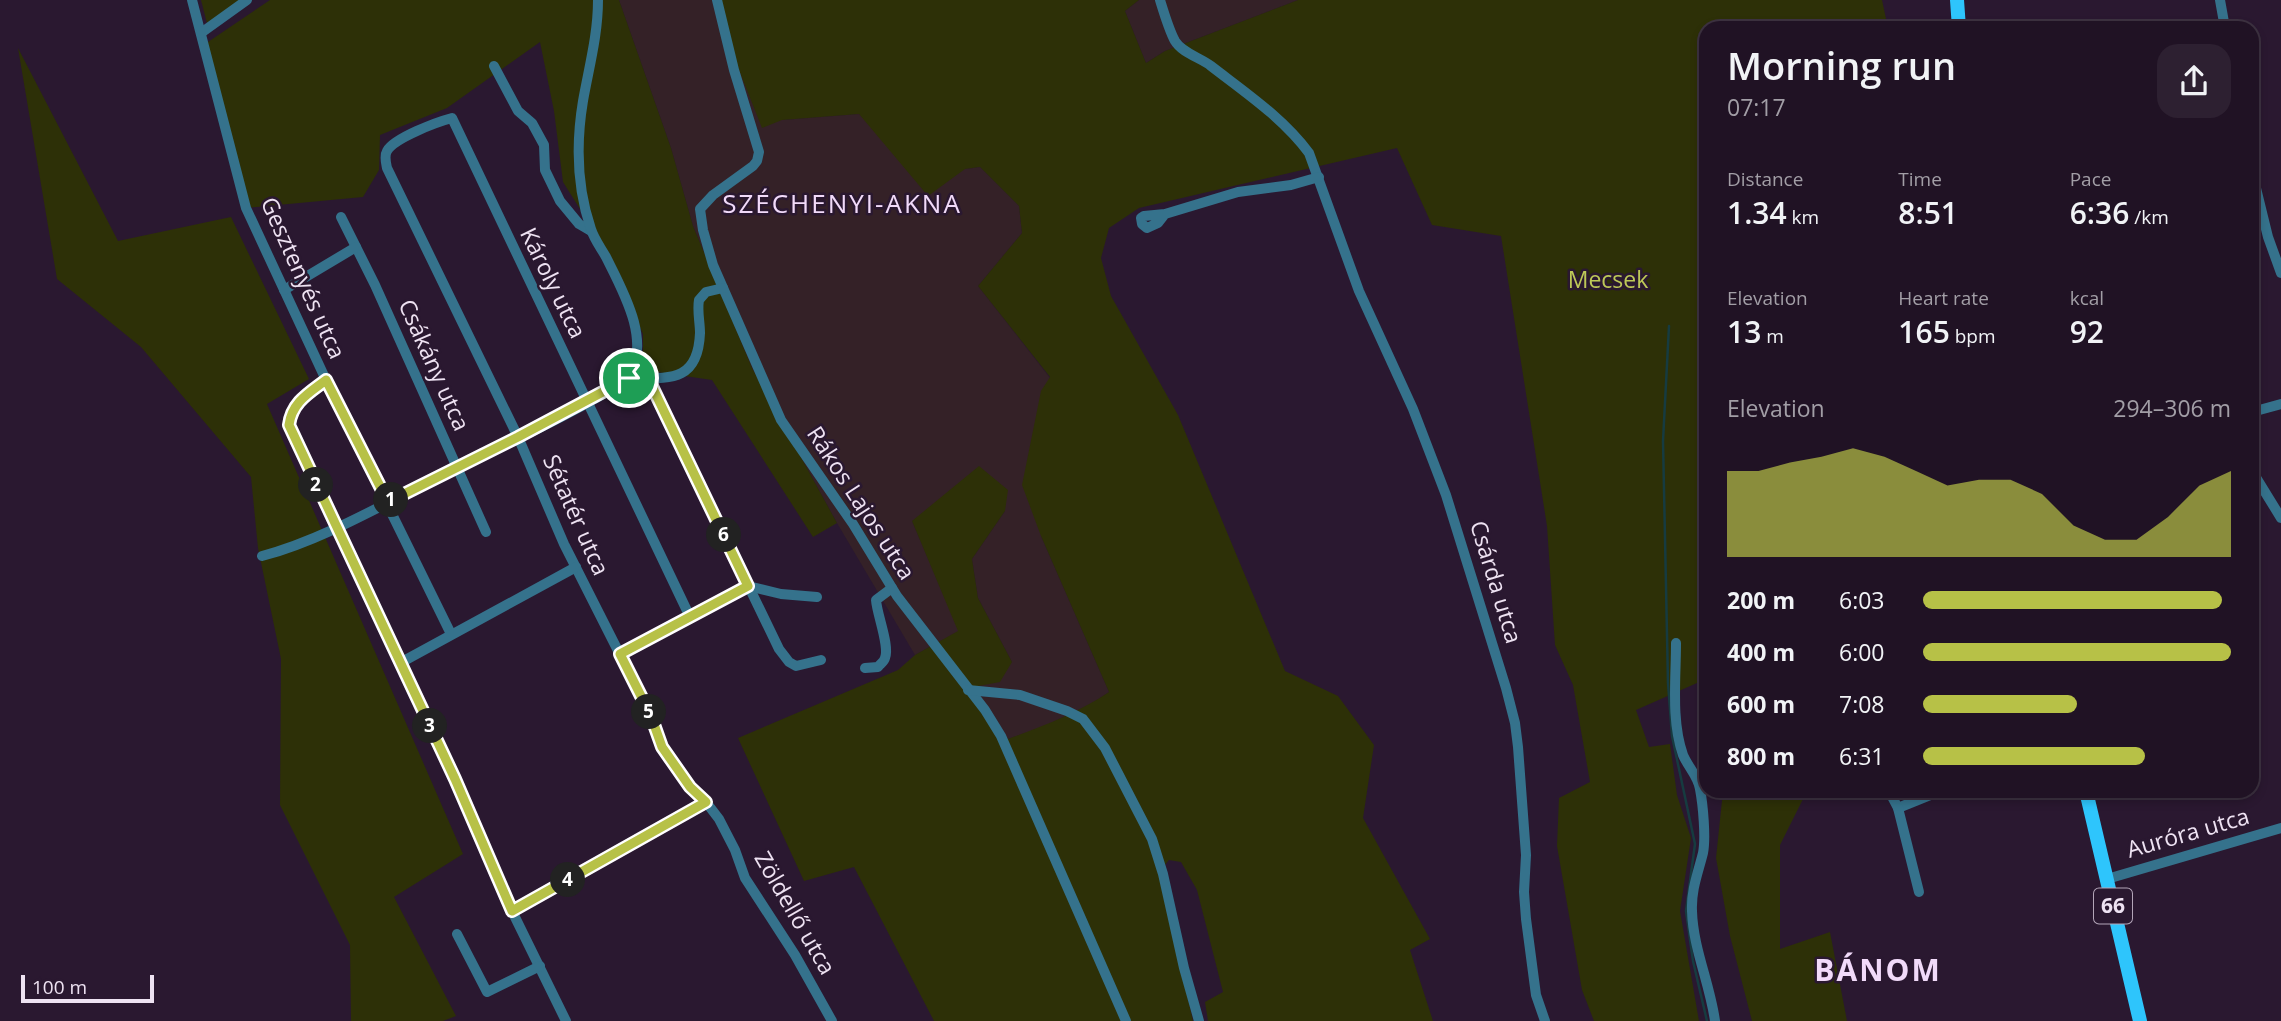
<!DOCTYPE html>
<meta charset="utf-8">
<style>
body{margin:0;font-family:"Open Sans",sans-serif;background:#2d2031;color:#f1f3f6;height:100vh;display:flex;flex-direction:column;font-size:26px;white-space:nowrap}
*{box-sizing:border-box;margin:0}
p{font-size:23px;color:#a29ea6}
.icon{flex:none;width:38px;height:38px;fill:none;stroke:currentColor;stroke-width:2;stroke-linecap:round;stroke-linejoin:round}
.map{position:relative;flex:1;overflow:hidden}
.panel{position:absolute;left:1699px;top:21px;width:560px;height:777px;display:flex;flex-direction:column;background:#201224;border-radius:21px;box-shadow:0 4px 10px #0003,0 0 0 2px #3d3241}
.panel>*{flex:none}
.scale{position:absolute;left:21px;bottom:18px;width:133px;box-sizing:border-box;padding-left:7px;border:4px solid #eee2f2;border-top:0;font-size:19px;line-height:24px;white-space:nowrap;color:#eee2f2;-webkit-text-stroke:5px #2a1830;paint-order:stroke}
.pin{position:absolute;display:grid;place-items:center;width:60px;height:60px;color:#fff;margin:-30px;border:4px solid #fff;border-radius:50%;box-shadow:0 2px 7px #0007}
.km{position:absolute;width:35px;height:35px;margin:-18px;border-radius:50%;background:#222;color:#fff;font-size:19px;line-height:35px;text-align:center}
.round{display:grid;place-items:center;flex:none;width:74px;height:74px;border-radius:21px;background:#2d2031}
.summary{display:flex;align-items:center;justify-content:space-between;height:119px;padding:0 28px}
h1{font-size:38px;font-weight:600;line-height:52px}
.figures{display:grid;grid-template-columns:repeat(3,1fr);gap:10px;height:119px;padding:7px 28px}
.figures div{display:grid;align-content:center}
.figures b{font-size:30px;font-weight:600}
.figures small{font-size:19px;font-weight:400}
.figures p{font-size:19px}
.chart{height:196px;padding:14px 28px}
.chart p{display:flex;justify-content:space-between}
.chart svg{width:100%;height:126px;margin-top:7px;fill:#b7c147;opacity:.7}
ul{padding:0 28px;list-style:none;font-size:23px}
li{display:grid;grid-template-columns:112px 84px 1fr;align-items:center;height:52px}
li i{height:18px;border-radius:9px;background:#b7c147}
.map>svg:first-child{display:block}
.industrial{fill:#342127}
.green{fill:#2d3007}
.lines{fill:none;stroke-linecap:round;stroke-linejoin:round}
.stream{stroke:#163b40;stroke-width:2.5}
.minor{stroke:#35728c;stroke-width:10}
.major{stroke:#2ec5fc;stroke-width:14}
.route-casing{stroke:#fff;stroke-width:14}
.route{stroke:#b7c147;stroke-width:9}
.labels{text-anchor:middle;stroke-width:5;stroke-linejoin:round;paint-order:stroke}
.shield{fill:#2a1830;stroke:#b3a5b8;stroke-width:2}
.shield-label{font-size:21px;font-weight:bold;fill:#eee2f2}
.street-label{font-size:23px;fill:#eee2f2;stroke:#2a1830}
.park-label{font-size:23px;fill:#bdc857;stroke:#2a1830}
.quarter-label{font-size:26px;letter-spacing:2px;fill:#f1daf9;stroke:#2a1830}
.district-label{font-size:30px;font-weight:bold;letter-spacing:2px;fill:#f1daf9;stroke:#2a1830}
</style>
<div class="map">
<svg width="2281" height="1021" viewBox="0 0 2281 1021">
<rect width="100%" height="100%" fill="#2a1830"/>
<g class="industrial">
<path d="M619,0H718L782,120L859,114L965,169L980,167L1019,206L1022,233L978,286L1050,378L1041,536L1109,692L1091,704L1045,726L1008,739L972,687L1012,662L978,598L972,559L1005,511L912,521L959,631L915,655L837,523L752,368L693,226L671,148Z"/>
<path d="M1139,0H1298L1165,51L1146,63L1125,11Z"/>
</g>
<g class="green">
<path d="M201,0H252L209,31Z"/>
<path d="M270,0H619L671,148L693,226L752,368L837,523L813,537L712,380L643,370V334L607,252L563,182L554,111L540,42L447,108L380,135L379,170L363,197L246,208L205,44Z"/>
<path d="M718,0H1139L1125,11L1146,63L1165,51L1298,0H1882L1888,28H1706V679L1636,710L1649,747L1670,744L1677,795L1691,838L1680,911L1699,1021H1594L1582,990L1557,846L1559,798L1590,782L1573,685L1555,645L1547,526L1501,236L1432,225L1397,148L1139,208L1109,228L1101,258L1111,296L1178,415L1285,671L1338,696L1374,745L1363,818L1430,939L1410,950L1433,1021H1208L1205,1002L1223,992L1197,890L1181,862L1169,860L1159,872L1193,1021H934L854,867L804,881L738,738L898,670L915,655L958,631L912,521L979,466L1008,490L1005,511L972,559L978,598L1012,662L1000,682L973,687L1008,739C1043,726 1078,713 1109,692L1041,536L1022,485L1041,391L1050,377L978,286L1022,233L1019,206L980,167L965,169L928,196L859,114L782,120L762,128L720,22Z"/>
<path d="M18,48L118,241L231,217L309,379L267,404L463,854L394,897L456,1016L443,1021H351L350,945L280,805L281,659L258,548L251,477L141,347L57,279Z"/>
<path d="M1723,791H1807L1780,845V949L1830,932L1847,1021H1752L1730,936L1716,858Z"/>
</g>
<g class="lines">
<path class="stream" d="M1669,326L1663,441L1668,683L1672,736L1695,844L1686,911L1693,961L1707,1021"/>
<g class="minor">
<path d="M192,0L246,208L326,380L451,634"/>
<path d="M717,0L734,70L759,152L757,161L753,166L713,195L700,209L703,230L713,265L781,420L853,524L897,596L985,710L1001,736L1126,1021"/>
<path d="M1160,0C1164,13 1169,30 1175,41C1182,53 1201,58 1211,66C1246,93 1283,118 1309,153L1359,291L1413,409L1446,495L1506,688L1515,723L1518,747L1526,855L1524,892L1526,919L1536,995L1545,1021"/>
<path d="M2220,0L2225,28"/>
<path d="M201,33L247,0"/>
<path d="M494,66L518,111L532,123L544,145L545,170L560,201L579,224L591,231"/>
<path d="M2252,172L2268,237L2281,273"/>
<path d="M1165,214L1158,223L1147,228L1142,224L1141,218L1144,216L1165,214L1238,192L1291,185L1319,177"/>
<path d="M341,217L375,285L486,532"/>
<path d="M284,290L356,247"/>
<path d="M629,378C667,378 698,384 700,333C700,322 697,311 699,300L706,292L723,288"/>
<path d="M648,378L779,649L789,662L796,666L821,660"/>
<path d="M326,380C309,393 292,402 289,425L455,779L512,911L566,1021"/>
<path d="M2252,412L2281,404"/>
<path d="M2252,471L2281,518"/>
<path d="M262,556C320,541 384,504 438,477C502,445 569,417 629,378C651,340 624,293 606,257C601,248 594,239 591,229C577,188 576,143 583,101C589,67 598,35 598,0"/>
<path d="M690,617L452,118C437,122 394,138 387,151C384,156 386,163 387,168L518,437L564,544L651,716L662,747L690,787L706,802"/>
<path d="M1676,643C1676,679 1671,721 1683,755C1688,767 1698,776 1700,789C1703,805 1706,838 1703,853C1698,873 1691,890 1692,911C1693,948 1710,984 1715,1021"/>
<path d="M620,654L748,586L781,594L817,597"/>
<path d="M400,663L576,567"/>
<path d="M865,668L878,667C880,664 884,662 885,658C890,646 877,615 876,600L892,588"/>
<path d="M968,690L1020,695L1067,711L1083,719L1105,748L1152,839L1163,874L1184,968L1199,1021"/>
<path d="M1889,791L1898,808L1940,791"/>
<path d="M1898,808L1919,892"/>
<path d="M2107,879L2281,828"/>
<path d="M512,911L706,802L719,819L735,850L745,878L795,955L832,1021"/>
<path d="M457,934L487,992L540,966"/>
</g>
<g class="major">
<path d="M1957,0L1959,28"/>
<path d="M2086,791L2140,1021"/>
</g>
</g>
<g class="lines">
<g class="route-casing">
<path id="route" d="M629,378H648L748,586L620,654L651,716L662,747L690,787L706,802L512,911L455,779L289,425C292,402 309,393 326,380L388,502L518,437Z"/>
</g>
<use href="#route" class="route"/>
</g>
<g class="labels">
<rect class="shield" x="2094" y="888.5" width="38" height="35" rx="5"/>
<g class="shield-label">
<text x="2113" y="913">66</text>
</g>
<g class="street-label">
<text transform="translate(303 278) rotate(66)" y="8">Gesztenyés utca</text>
<text transform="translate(553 283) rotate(64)" y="8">Károly utca</text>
<text transform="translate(434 365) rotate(66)" y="8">Csákány utca</text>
<text transform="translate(861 503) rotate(57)" y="8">Rákos Lajos utca</text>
<text transform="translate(576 515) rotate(66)" y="8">Sétatér utca</text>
<text transform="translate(1496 582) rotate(73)" y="8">Csárda utca</text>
<text transform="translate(2188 833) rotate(-16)" y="8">Auróra utca</text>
<text transform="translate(795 913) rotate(60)" y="8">Zöldellő utca</text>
</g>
<g class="park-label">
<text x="1608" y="288">Mecsek</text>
</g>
<g class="quarter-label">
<text x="842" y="213">SZÉCHENYI-AKNA</text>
</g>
<g class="district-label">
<text x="1878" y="981">BÁNOM</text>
</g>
</g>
</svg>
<div class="scale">100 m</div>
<div class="pin" style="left:629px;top:378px;background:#1e9e55"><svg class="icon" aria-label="arrive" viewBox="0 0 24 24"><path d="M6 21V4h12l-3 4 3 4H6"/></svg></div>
<b class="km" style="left:391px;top:500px">1</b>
<b class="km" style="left:316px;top:485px">2</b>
<b class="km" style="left:430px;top:726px">3</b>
<b class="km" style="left:568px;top:880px">4</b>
<b class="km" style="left:649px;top:712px">5</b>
<b class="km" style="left:724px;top:535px">6</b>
<section class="panel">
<div class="summary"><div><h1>Morning run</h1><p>07:17</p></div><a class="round"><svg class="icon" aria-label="share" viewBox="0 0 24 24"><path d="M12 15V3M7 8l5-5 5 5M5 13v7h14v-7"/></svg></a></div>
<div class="figures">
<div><p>Distance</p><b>1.34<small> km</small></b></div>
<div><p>Time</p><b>8:51</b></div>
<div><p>Pace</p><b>6:36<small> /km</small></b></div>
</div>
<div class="figures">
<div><p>Elevation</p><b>13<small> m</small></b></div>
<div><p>Heart rate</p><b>165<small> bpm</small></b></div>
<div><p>kcal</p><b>92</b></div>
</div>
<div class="chart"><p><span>Elevation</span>294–306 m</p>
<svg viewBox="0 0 160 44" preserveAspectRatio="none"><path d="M0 44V14L10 14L20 11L30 9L40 6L50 9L60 14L70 19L80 17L90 17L100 22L110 33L120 38L130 38L140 30L150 19L160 14V44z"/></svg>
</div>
<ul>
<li><b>200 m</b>6:03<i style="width:97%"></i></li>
<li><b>400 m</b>6:00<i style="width:100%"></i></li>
<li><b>600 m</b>7:08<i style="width:50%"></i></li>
<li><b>800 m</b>6:31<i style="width:72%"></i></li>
</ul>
</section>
</div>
